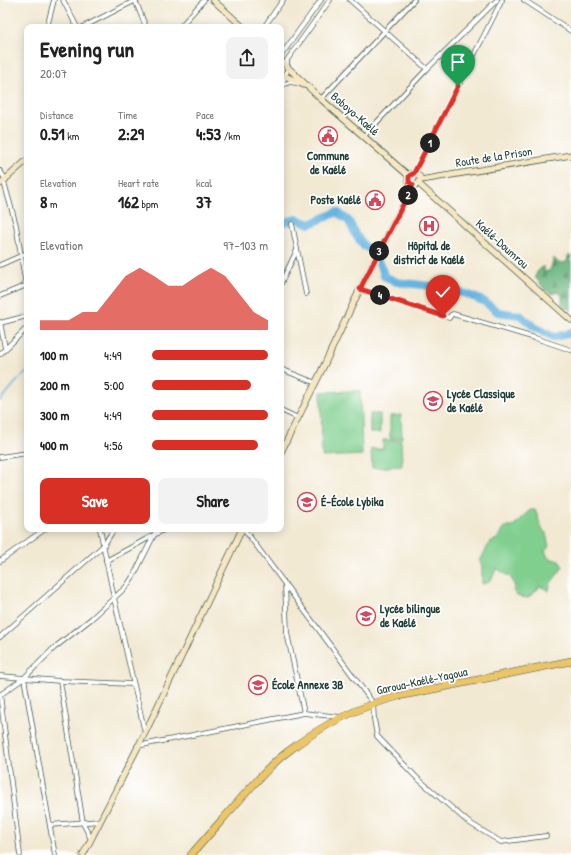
<!DOCTYPE html>
<meta charset="utf-8">
<style>
body{margin:0;font-family:"Patrick Hand",sans-serif;background:#f2f2f2;color:#222;height:100vh;display:flex;flex-direction:column;font-size:15px;white-space:nowrap}
*{box-sizing:border-box;margin:0}
p{font-size:13px;color:#767676}
.icon{flex:none;width:22px;height:22px;fill:none;stroke:currentColor;stroke-width:2;stroke-linecap:round;stroke-linejoin:round}
.map{position:relative;flex:1;overflow:hidden}
.side{position:absolute;left:24px;top:24px;width:260px;height:508px;display:flex;flex-direction:column;background:#fff;border-radius:8px;box-shadow:0 2px 10px #0003}
.side>*{flex:none}
.pin{position:absolute;display:grid;place-items:center;width:34px;height:34px;color:#fff;margin:-41px -17px;border-radius:50% 50% 50% 0;rotate:-45deg;box-shadow:0 0 4px #0007}
.pin .icon{rotate:45deg}
.km{position:absolute;width:20px;height:20px;margin:-10px;border-radius:50%;background:#222;color:#fff;font-size:11px;line-height:20px;text-align:center}
.round{display:grid;place-items:center;flex:none;width:42px;height:42px;border-radius:8px;background:#f2f2f2}
.summary{display:flex;align-items:center;justify-content:space-between;height:68px;padding:0 16px}
h1{font-size:22px;font-weight:700;line-height:30px}
.metrics{display:grid;grid-template-columns:repeat(3,1fr);gap:6px;height:68px;padding:4px 16px}
.metrics div{display:grid;align-content:center}
.metrics b{font-size:17px;font-weight:700}
.metrics small{font-size:11px;font-weight:400}
.metrics p{font-size:11px}
.chart{height:112px;padding:8px 16px}
.chart p{display:flex;justify-content:space-between}
.chart svg{width:100%;height:72px;margin-top:4px;fill:#d93025;opacity:.7}
.primary-button{display:flex;gap:8px;margin-top:auto;padding:8px 16px}
.primary-button a{flex:1;height:46px;border-radius:8px;background:#d93025;color:#fff;font-size:16px;font-weight:700;line-height:46px;text-align:center}
.primary-button a+a{background:#f2f2f2;color:#222}
ul{padding:0 16px;list-style:none;font-size:13px}
li{display:grid;grid-template-columns:64px 48px 1fr;align-items:center;height:30px}
li i{height:10px;border-radius:5px;background:#d93025}
.map>svg:first-child{display:block}
.green{fill:#80cf8f;stroke:#508662}
.forest{fill:url(#forest-firs);stroke:#447857}
.lines{fill:none;stroke-linecap:round;stroke-linejoin:round}
.stream{stroke:#66b4e0;stroke-width:1.5}
.river{stroke:#66b4e0;stroke-width:8}
.street-casing{stroke:#3f574c;stroke-width:5.5}
.secondary-casing{stroke:#3f574c;stroke-width:7}
.highway-casing{stroke:#3f574c;stroke-width:8}
.street{stroke:#fff;stroke-width:4}
.secondary{stroke:#f7e8c3;stroke-width:5.5}
.highway{stroke:#ecc569;stroke-width:7}
.route-casing{stroke:#fff;stroke-width:8}
.route{stroke:#d93025;stroke-width:5}
.labels{text-anchor:middle;stroke-width:3.5;stroke-linejoin:round;paint-order:stroke}
.street-label{font-size:12px;fill:#1f3d34;stroke:#fff}
.poi-label{font-size:12px;font-weight:bold;fill:#1f3d34;stroke:#fff;text-anchor:start}
</style>
<div class="map">
<svg width="571" height="855" viewBox="0 0 571 855">
<defs>
<pattern id="forest-firs" width="22" height="20" patternUnits="userSpaceOnUse"><rect width="22" height="20" fill="#68b27a"/><path d="M5 1l3.5 6h-7zM16 11l3.5 6h-7z" fill="#559265"/></pattern>
</defs>
<rect width="100%" height="100%" fill="#fff"/>
<filter id="ink" filterUnits="userSpaceOnUse"><feTurbulence type="fractalNoise" baseFrequency=".025" numOctaves="2"/><feDisplacementMap in="SourceGraphic" scale="8" xChannelSelector="R" yChannelSelector="G"/><feConvolveMatrix kernelMatrix="1 2 1 2 8 2 1 2 1" color-interpolation-filters="sRGB"/></filter>
<filter id="wash" filterUnits="userSpaceOnUse"><feTurbulence type="fractalNoise" baseFrequency=".012" numOctaves="4" result="noise"/><feDisplacementMap in="SourceGraphic" scale="16" xChannelSelector="R" yChannelSelector="G"/><feGaussianBlur stdDeviation="0.9" result="paint"/><feColorMatrix in="noise" values="0 0 0 0 0 0 0 0 0 0 0 0 0 0 0 0 0 1.4 0 .05"/><feComposite in="paint" operator="in"/></filter>
<g filter="url(#wash)">
<rect width="100%" height="100%" fill="#f2e9d3"/>
<g class="green">
<path d="M360,391L362,455L322,457L321,392Z"/>
<rect x="370" y="414" width="10" height="19"/>
<path d="M401,415L402,438H390V416Z"/>
<path d="M383,440H401L402,466L372,468L371,449H383Z"/>
<path d="M530,510H535C539,517 539,528 546,533L549,547L545,551L548,557L555,560L558,559L563,567L550,584L549,591L540,586L535,592L527,598L517,596L513,590L515,588C514,585 513,580 511,578C509,576 498,569 496,568C494,576 491,583 482,584V567L480,561L490,542C499,540 501,534 504,527H512Z"/>
</g>
<path class="forest" d="M568,256H571V311L570,308L565,309L562,305V295L558,292L552,294L545,290L535,277L537,272L543,266L545,272L550,270L554,258L559,263L567,262Z"/>
<g class="lines">
<path class="stream" d="M0,401L17,381L27,372"/>
<path class="river" d="M281,223L297,219L310,224L337,212L349,221L355,234L364,246L371,250L382,268L384,276L397,282L430,286L467,294L485,302L498,312L520,315L534,327L554,337L571,333"/>
</g>
</g>
<g filter="url(#ink)">
<g class="lines">
<g class="street-casing">
<g id="street">
<path d="M63,0L77,27"/>
<path d="M135,0L146,27"/>
<path d="M350,0L427,69"/>
<path d="M524,0L571,31"/>
<path d="M47,27L54,0"/>
<path d="M83,27L136,0"/>
<path d="M180,27L204,0"/>
<path d="M264,27L283,0"/>
<path d="M281,58L282,54L321,0"/>
<path d="M282,85L290,82L297,83"/>
<path d="M281,87L287,71V60L330,0"/>
<path d="M321,99L414,0"/>
<path d="M364,136L427,69L497,0"/>
<path d="M0,171L6,180"/>
<path d="M414,173L502,0"/>
<path d="M4,182L16,225L26,286"/>
<path d="M292,224L306,294"/>
<path d="M0,265L27,253"/>
<path d="M281,283L297,250"/>
<path d="M360,289L443,316L449,318L451,315L453,314L535,338L571,350"/>
<path d="M0,296L27,285"/>
<path d="M0,322L5,348"/>
<path d="M0,323L27,316"/>
<path d="M0,354L27,328"/>
<path d="M281,369L316,383"/>
<path d="M281,410L298,418"/>
<path d="M0,457L27,453"/>
<path d="M100,529L114,598L145,733"/>
<path d="M244,529L373,703L374,719L377,736L416,777L468,822L501,842L546,836"/>
<path d="M0,561L45,529"/>
<path d="M106,561L165,529"/>
<path d="M285,584L287,633L304,713"/>
<path d="M0,637L104,545L114,529"/>
<path d="M0,676L60,681L133,684"/>
<path d="M24,678L55,855"/>
<path d="M60,681L83,823L91,839"/>
<path d="M0,694L20,855"/>
<path d="M0,695L24,678L54,648L91,619L126,587L134,575L157,529"/>
<path d="M137,746L304,713L341,717"/>
<path d="M50,825L100,821"/>
</g>
</g>
<g class="secondary-casing">
<g id="secondary">
<path d="M213,0L243,27"/>
<path d="M281,61L321,99L409,176"/>
<path d="M281,74L304,85"/>
<circle cx="414" cy="179" r="6"/>
<path d="M421,180L571,155"/>
<path d="M0,184L27,160"/>
<path d="M419,184L571,320"/>
<path d="M281,452L319,376L360,289L413,185"/>
<path d="M83,855L145,733L242,529"/>
</g>
</g>
<g class="highway-casing">
<path id="highway" d="M191,855C208,835 226,816 243,796C257,781 270,765 286,753C320,726 357,707 399,696L571,661"/>
</g>
<use href="#street" class="street"/>
<use href="#secondary" class="secondary"/>
<use href="#highway" class="highway"/>
</g>
</g>
<g class="lines" filter="url(#ink)">
<g class="route-casing">
<path id="route" d="M443,316L360,289L413,185L409,182V176L414,173L458,86"/>
</g>
<use href="#route" class="route"/>
</g>
<defs>
<g id="civic-ring" transform="scale(1)"><circle r="9.5" fill="#fff" stroke="#d1495b" stroke-width="1.5"/><path d="M-.6-6.5H3V-4.5H.6V-3L4-1V1h2V6H-6V1h2V-1L-.6-3ZM-1.2 2.5V6h2.4V2.5Z" fill="#d1495b"/></g>
<g id="hospital-ring" transform="scale(1)"><circle r="9.5" fill="#fff" stroke="#d1495b" stroke-width="1.5"/><path d="M-5-5h3v3.5h4V-5h3V5h-3V1.5h-4V5h-3Z" fill="#d1495b"/></g>
<g id="university-ring" transform="scale(1)"><circle r="9.5" fill="#fff" stroke="#d1495b" stroke-width="1.5"/><path d="M0-5L7-2L0 1L-7-2ZM-4 1L0 2.5L4 1V4Q0 6-4 4Z" fill="#d1495b"/></g>
<g id="school-ring" transform="scale(1)"><circle r="9.5" fill="#fff" stroke="#d1495b" stroke-width="1.5"/><path d="M0-5L7-2L0 1L-7-2ZM-4 1L0 2.5L4 1V4Q0 6-4 4Z" fill="#d1495b"/></g>
</defs>
<g fill-rule="evenodd">
<use href="#civic-ring" x="328" y="136"/>
<use href="#civic-ring" x="375" y="200"/>
<use href="#hospital-ring" x="429" y="226"/>
<use href="#university-ring" x="433" y="401"/>
<use href="#school-ring" x="307" y="502"/>
<use href="#university-ring" x="366" y="616"/>
<use href="#school-ring" x="258" y="685"/>
</g>
<g class="labels">
<g class="street-label">
<text transform="translate(355 114) rotate(41)" y="4">Boboyo-Kaélé</text>
<text transform="translate(494 157) rotate(-9)" y="4">Route de la Prison</text>
<text transform="translate(502 244) rotate(42)" y="4">Kaélé-Doumrou</text>
<text transform="translate(422 681) rotate(-12)" y="4">Garoua-Kaélé-Yagoua</text>
</g>
<g class="poi-label">
<text x="328" y="160" text-anchor="middle">Commune<tspan x="328" dy="14">de Kaélé</tspan></text>
<text x="361" y="204" text-anchor="end">Poste Kaélé</text>
<text x="429" y="250" text-anchor="middle">Hôpital de<tspan x="429" dy="14">district de Kaélé</tspan></text>
<text x="447" y="398">Lycée Classique<tspan x="447" dy="14">de Kaélé</tspan></text>
<text x="321" y="506">É-École Lybika</text>
<text x="380" y="613">Lycée bilingue<tspan x="380" dy="14">de Kaélé</tspan></text>
<text x="272" y="689">École Annexe 3B</text>
</g>
</g>
</svg>
<div class="pin" style="left:458px;top:86px;background:#1e9e55"><svg class="icon" aria-label="arrive" viewBox="0 0 24 24"><path d="M6 21V4h12l-3 4 3 4H6"/></svg></div>
<div class="pin" style="left:443px;top:316px;background:#d93025"><svg class="icon" aria-label="check" viewBox="0 0 24 24"><path d="M5 12l5 5 9-10"/></svg></div>
<b class="km" style="left:430px;top:143px">1</b>
<b class="km" style="left:408px;top:195px">2</b>
<b class="km" style="left:379px;top:251px">3</b>
<b class="km" style="left:380px;top:295px">4</b>
<section class="side">
<div class="summary"><div><h1>Evening run</h1><p>20:07</p></div><a class="round"><svg class="icon" aria-label="share" viewBox="0 0 24 24"><path d="M12 15V3M7 8l5-5 5 5M5 13v7h14v-7"/></svg></a></div>
<div class="metrics">
<div><p>Distance</p><b>0.51<small> km</small></b></div>
<div><p>Time</p><b>2:29</b></div>
<div><p>Pace</p><b>4:53<small> /km</small></b></div>
</div>
<div class="metrics">
<div><p>Elevation</p><b>8<small> m</small></b></div>
<div><p>Heart rate</p><b>162<small> bpm</small></b></div>
<div><p>kcal</p><b>37</b></div>
</div>
<div class="chart"><p><span>Elevation</span>97–103 m</p>
<svg viewBox="0 0 160 44" preserveAspectRatio="none"><path d="M0 44V38L10 38L20 38L30 33L40 33L50 22L60 11L70 6L80 11L90 17L100 17L110 11L120 6L130 11L140 22L150 33L160 38V44z"/></svg>
</div>
<ul>
<li><b>100 m</b>4:49<i style="width:100%"></i></li>
<li><b>200 m</b>5:00<i style="width:85%"></i></li>
<li><b>300 m</b>4:49<i style="width:100%"></i></li>
<li><b>400 m</b>4:56<i style="width:91%"></i></li>
</ul>
<div class="primary-button"><a>Save</a><a>Share</a></div>
</section>
</div>
